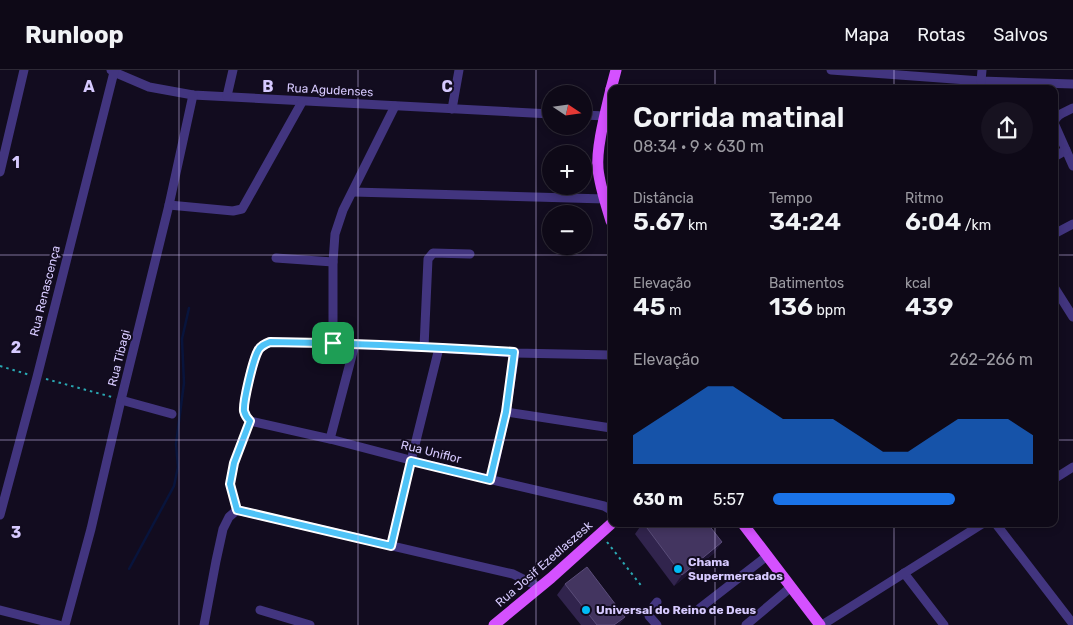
<!DOCTYPE html>
<html lang="pt">
<meta charset="utf-8">
<style>
body{margin:0;font-family:Rubik,sans-serif;background:#171220;color:#f1f3f6;height:100vh;display:flex;flex-direction:column;font-size:19px;white-space:nowrap}
*{box-sizing:border-box;margin:0}
p{font-size:16px;color:#9b9aa1}
.icon{flex:none;width:28px;height:28px;fill:none;stroke:currentColor;stroke-width:2;stroke-linecap:round;stroke-linejoin:round}
.map{position:relative;flex:1;overflow:hidden}
.side{position:absolute;left:608px;top:15px;width:450px;height:442px;display:flex;flex-direction:column;background:#0e0917;border-radius:10px;box-shadow:0 2px 8px #0003,0 0 0 1px #2e2a36}
.side>*{flex:none}
.needle{width:32px;rotate:103deg}
.tools{position:absolute;left:542px;top:15px;display:grid;gap:10px}
.tools a{display:grid;place-items:center;width:50px;height:50px;border-radius:50%;background:#0e0917;box-shadow:0 2px 8px #0003,0 0 0 1px #2e2a36;font-size:25px}
.pin{position:absolute;display:grid;place-items:center;width:42px;height:42px;color:#fff;margin:-21px;border-radius:10px;box-shadow:0 2px 8px #0006}
.round{display:grid;place-items:center;flex:none;width:52px;height:52px;border-radius:26px;background:#171220}
.summary{display:flex;align-items:center;justify-content:space-between;height:85px;padding:0 25px}
h1{font-size:28px;font-weight:600;line-height:38px}
.figures{display:grid;grid-template-columns:repeat(3,1fr);gap:8px;height:85px;padding:5px 25px}
.figures div{display:grid;align-content:center}
.figures b{font-size:25px;font-weight:600}
.figures small{font-size:14px;font-weight:400}
.figures p{font-size:14px}
.chart{height:140px;padding:10px 25px}
.chart p{display:flex;justify-content:space-between}
.chart svg{width:100%;height:90px;margin-top:5px;fill:#1a73e8;opacity:.7}
ul{padding:0 25px;list-style:none;font-size:16px}
li{display:grid;grid-template-columns:80px 60px 1fr;align-items:center;height:38px}
li i{height:12px;border-radius:6px;background:#1a73e8}
header{display:flex;align-items:center;gap:30px;box-sizing:border-box;height:70px;padding:0 25px;background:#0e0917;border-bottom:1px solid #2e2a36}
header strong{font-size:24px}
nav{display:flex;gap:28px;margin-inline-start:auto;font-size:18px}
.map>svg:first-child{display:block}
.lines{fill:none;stroke-linecap:round;stroke-linejoin:round}
.stream{stroke:#08143c;stroke-width:2.5}
.path{stroke:#2aa8b2;stroke-width:2;stroke-dasharray:2.5 4;stroke-linecap:butt}
.minor{stroke:#42357f;stroke-width:9}
.major{stroke:#d551ff;stroke-width:11}
.wall{fill:#31244d}
.shaded-wall{fill:#1d1333}
.building{fill:#433560;stroke:#5a4d79}
.route-casing{stroke:#fff;stroke-width:10}
.route{stroke:#4fc3f7;stroke-width:6}
.grid{fill:none;stroke:#d7caff;stroke-width:1;stroke-opacity:0.55}
.poi-dot{fill:#00bbf5;stroke:#120c1f;stroke-width:2}
.labels{text-anchor:middle;stroke-width:4;stroke-linejoin:round;paint-order:stroke}
.street-label{font-size:12px;fill:#d7caff;stroke:#120c1f}
.poi-label{font-size:12px;font-weight:bold;fill:#d7caff;stroke:#120c1f;text-anchor:start}
.grid-label{font-size:16px;text-anchor:middle;font-weight:bold;fill:#d7caff;stroke:#120c1f;stroke-width:4;stroke-linejoin:round;paint-order:stroke}
</style>
<header>
<strong>Runloop</strong>
<nav><a>Mapa</a><a>Rotas</a><a>Salvos</a></nav>
</header>
<div class="map">
<svg width="1073" height="555" viewBox="0 0 1073 555">
<rect width="100%" height="100%" fill="#120c1f"/>
<g class="lines">
<path class="stream" d="M129,499L174,416L178,397L176,374L184,313L182,269L189,238"/>
<g class="path">
<path d="M0,296L30,305"/>
<path d="M46,309L112,327"/>
<path d="M235,432L230,414L234,393L247,360"/>
<path d="M607,472L643,518"/>
</g>
<g class="minor">
<path d="M111,0L114,2L149,17L193,25L551,44"/>
<path d="M831,0L981,11L1073,14"/>
<path d="M981,11L982,0"/>
<path d="M227,26L233,0"/>
<path d="M1073,38C1066,42 1056,44 1054,53L1073,96"/>
<path d="M452,39L459,0"/>
<path d="M584,45L605,46"/>
<path d="M1054,87L1066,80"/>
<path d="M0,102L24,0"/>
<path d="M353,122L605,129"/>
<path d="M169,135L233,141L242,139L246,132L302,32"/>
<path d="M1054,164L1073,154"/>
<path d="M276,188L333,192"/>
<path d="M1054,217L1073,247"/>
<path d="M333,273V192L335,164L343,140L395,36"/>
<path d="M424,277L428,189L433,183L470,184"/>
<path d="M611,285L515,283L439,278L333,273L270,272C265,274 260,276 258,281C253,290 243,332 244,341C245,345 247,348 250,351L330,369L433,396L604,436L611,440"/>
<path d="M121,330L172,344"/>
<path d="M506,342L611,358"/>
<path d="M330,369L355,274"/>
<path d="M1054,409L1073,397"/>
<path d="M491,410L506,342L515,283"/>
<path d="M0,445L37,307L114,2"/>
<path d="M996,454L1073,554"/>
<path d="M391,476L411,391L439,278"/>
<path d="M904,503L944,555"/>
<path d="M700,538L767,486"/>
<path d="M0,540L59,555"/>
<path d="M260,540L310,555"/>
<path d="M65,555L91,459L121,330L169,135L193,25"/>
<path d="M204,555L216,491L223,459L229,447L237,440L513,504L539,517"/>
<path d="M657,555L649,546V542L657,532"/>
<path d="M746,555L791,517"/>
<path d="M822,555L982,454"/>
</g>
<g class="major">
<path d="M611,19C606,41 596,77 598,99C600,117 606,134 611,151"/>
<path d="M611,19L616,0"/>
<path d="M743,454L820,555"/>
<path d="M494,555L551,508L611,454"/>
</g>
</g>
<g class="wall">
<path d="M642,454H708L722,472L714,483L674,516L635,464Z"/>
<path d="M565,514L625,547L619,555H581L557,525Z"/>
</g>
<g class="shaded-wall">
<path d="M722,472L714,483L674,516L682,505Z"/>
<path d="M625,547L619,555H614Z"/>
</g>
<g class="building">
<path d="M644,454H708L722,472L682,505Z"/>
<path d="M587,497L625,547L614,555H597L565,514Z"/>
</g>
<g class="lines">
<g class="route-casing">
<path id="route" d="M270,272C352,273 433,277 514,282L506,342L490,410L411,391L391,476L237,440L230,414L234,393L250,351C247,348 245,345 244,341C243,332 253,290 258,281C260,276 265,274 270,272Z"/>
</g>
<use href="#route" class="route"/>
</g>
<path class="grid" d="M179,0V555M358,0V555M536,0V555M715,0V19M894,0V19M0,185H611M1054,185H1073M0,370H611M1054,370H1073M715,454V555M894,454V555"/>
<g class="poi-dot">
<circle cx="678" cy="499" r="5"/>
<circle cx="586" cy="540" r="5"/>
</g>
<g class="labels">
<g class="street-label">
<text transform="translate(330 20) rotate(3)" y="4">Rua Agudenses</text>
<text transform="translate(45 221) rotate(-76)" y="4">Rua Renascença</text>
<text transform="translate(119 288) rotate(-76)" y="4">Rua Tibagi</text>
<text transform="translate(431 382) rotate(14)" y="4">Rua Uniflor</text>
<text transform="translate(544 494) rotate(-41)" y="4">Rua Josif Ezedlaszesk</text>
</g>
<g class="poi-label">
<text x="688" y="496">Chama<tspan x="688" dy="14">Supermercados</tspan></text>
<text x="596" y="544">Universal do Reino de Deus</text>
</g>
</g>
<g class="grid-label">
<text x="89" y="22">A</text>
<text x="268" y="22">B</text>
<text x="447" y="22">C</text>
<text x="16" y="98">1</text>
<text x="16" y="283">2</text>
<text x="16" y="468">3</text>
</g>
</svg>
<div class="tools">
<a><svg class="needle" viewBox="-14 -14 28 28"><path d="M0-13l5 13h-10z" fill="#e53935"/><path d="M0 13l5-13h-10z" fill="#9b9aa1"/></svg></a>
<a>+</a>
<a>−</a>
</div>
<div class="pin" style="left:333px;top:273px;background:#1e9e55"><svg class="icon" aria-label="arrive" viewBox="0 0 24 24"><path d="M6 21V4h12l-3 4 3 4H6"/></svg></div>
<section class="side">
<div class="summary"><div><h1>Corrida matinal</h1><p>08:34 · 9 × 630 m</p></div><a class="round"><svg class="icon" aria-label="share" viewBox="0 0 24 24"><path d="M12 15V3M7 8l5-5 5 5M5 13v7h14v-7"/></svg></a></div>
<div class="figures">
<div><p>Distância</p><b>5.67<small> km</small></b></div>
<div><p>Tempo</p><b>34:24</b></div>
<div><p>Ritmo</p><b>6:04<small> /km</small></b></div>
</div>
<div class="figures">
<div><p>Elevação</p><b>45<small> m</small></b></div>
<div><p>Batimentos</p><b>136<small> bpm</small></b></div>
<div><p>kcal</p><b>439</b></div>
</div>
<div class="chart"><p><span>Elevação</span>262–266 m</p>
<svg viewBox="0 0 160 44" preserveAspectRatio="none"><path d="M0 44V30L10 22L20 14L30 6L40 6L50 14L60 22L70 22L80 22L90 30L100 38L110 38L120 30L130 22L140 22L150 22L160 30V44z"/></svg>
</div>
<ul>
<li><b>630 m</b>5:57<i style="width:70%"></i></li>
</ul>
</section>
</div>
